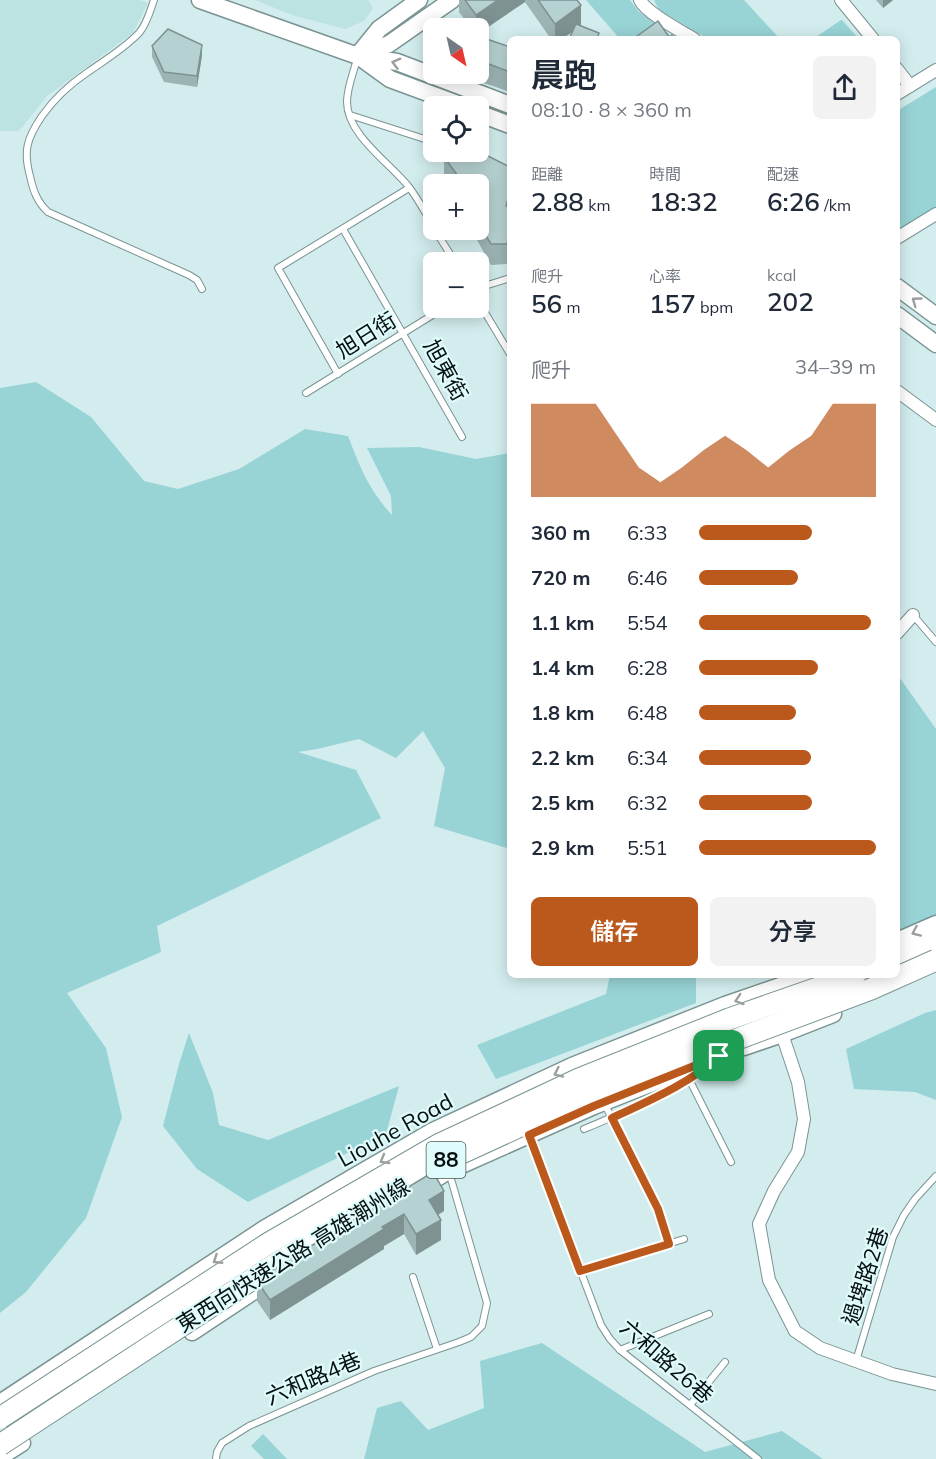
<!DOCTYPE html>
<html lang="zh-TW">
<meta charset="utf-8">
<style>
body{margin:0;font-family:Mulish,"Noto Sans TC",sans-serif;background:#f2f2f3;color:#1f2937;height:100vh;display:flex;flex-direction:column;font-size:22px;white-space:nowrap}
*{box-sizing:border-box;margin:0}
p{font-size:20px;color:#747a83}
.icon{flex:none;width:33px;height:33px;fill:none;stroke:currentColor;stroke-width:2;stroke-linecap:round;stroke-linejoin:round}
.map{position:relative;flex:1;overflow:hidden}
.side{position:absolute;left:507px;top:36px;width:393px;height:942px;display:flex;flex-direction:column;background:#fff;border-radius:9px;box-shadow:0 3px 15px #0003}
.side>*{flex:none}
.needle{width:39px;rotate:146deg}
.tools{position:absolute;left:423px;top:18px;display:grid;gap:12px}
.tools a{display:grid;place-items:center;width:66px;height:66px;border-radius:9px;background:#fff;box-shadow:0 3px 15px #0003;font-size:30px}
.pin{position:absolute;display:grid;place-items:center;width:51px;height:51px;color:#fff;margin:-26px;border-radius:12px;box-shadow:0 3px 9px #0006}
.round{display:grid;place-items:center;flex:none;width:63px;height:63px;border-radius:9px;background:#f2f2f3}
.summary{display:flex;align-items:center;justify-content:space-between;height:102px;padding:0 24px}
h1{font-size:33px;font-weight:600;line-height:45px}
.stats{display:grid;grid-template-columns:repeat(3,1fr);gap:9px;height:102px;padding:6px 24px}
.stats div{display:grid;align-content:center}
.stats b{font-size:26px;font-weight:600}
.stats small{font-size:16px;font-weight:400}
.stats p{font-size:16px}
.chart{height:168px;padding:12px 24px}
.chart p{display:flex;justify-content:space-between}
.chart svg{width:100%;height:108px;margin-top:6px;fill:#bb591c;opacity:.7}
.action{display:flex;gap:12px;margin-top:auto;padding:12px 24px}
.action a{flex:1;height:69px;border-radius:9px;background:#bb591c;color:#fff;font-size:24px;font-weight:600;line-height:69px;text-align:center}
.action a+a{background:#f2f2f3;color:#1f2937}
ul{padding:0 24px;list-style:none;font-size:20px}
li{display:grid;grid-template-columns:96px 72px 1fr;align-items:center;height:45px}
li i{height:15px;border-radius:8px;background:#bb591c}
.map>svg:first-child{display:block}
.built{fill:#bde2e2}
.green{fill:#98d3d5}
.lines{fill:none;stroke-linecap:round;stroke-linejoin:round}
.lane-casing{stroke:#7a9393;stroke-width:8}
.street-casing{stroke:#7a9393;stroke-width:14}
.secondary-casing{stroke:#7a9393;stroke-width:19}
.highway-casing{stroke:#7a9393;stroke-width:23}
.lane{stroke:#fff;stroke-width:6}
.street{stroke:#fff;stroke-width:12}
.secondary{stroke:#fff;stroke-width:16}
.highway{stroke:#fff;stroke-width:21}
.highway-bridge-casing{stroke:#7a9393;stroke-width:23;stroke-linecap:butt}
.highway-bridge{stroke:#fff;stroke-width:21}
.wall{fill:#9db4b4}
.shaded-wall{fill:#7f9292}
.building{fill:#b6d1d1;stroke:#7f9292;stroke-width:1.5}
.oneway{stroke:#9c9fa0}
.route-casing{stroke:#fff;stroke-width:12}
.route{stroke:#bb591c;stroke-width:8}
.labels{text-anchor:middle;stroke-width:4.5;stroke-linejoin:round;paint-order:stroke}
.shield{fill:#e0fbfb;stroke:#485657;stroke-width:1.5}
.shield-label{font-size:21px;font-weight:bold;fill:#071011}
.street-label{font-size:22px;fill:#071011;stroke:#e0fbfb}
</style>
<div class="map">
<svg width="936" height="1459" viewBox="0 0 936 1459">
<rect width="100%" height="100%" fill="#d3edee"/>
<g class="built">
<path d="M0,0H140L148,3L133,33L47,96L19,131H0Z"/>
<path d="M255,0H368L373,8L364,21L345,29L292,15Z"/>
</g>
<g class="green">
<path d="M586,0H630L638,11L670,35L663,39H620Z"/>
<path d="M654,0H744L780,39H708L659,10Z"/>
<path d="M842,20L859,39H813L841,20Z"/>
<path d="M936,87V208L897,231V111Z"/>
<path d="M36,382L91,417L144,481L178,489L239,469L305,429L348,436C360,467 369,490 392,515L391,496L367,448L419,447L476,459L510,453V849L434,826L445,768L423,731L396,758L359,739L317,749L298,752L356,770L381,818L157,926L161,952L67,993L106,1048L122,1117L86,1218L26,1292L0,1313V388Z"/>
<path d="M897,674L936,729V915L897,932Z"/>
<path d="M610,975H696V1003L496,1079L477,1045L606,994Z"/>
<path d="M936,1010V1100L915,1092L854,1089L846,1049L925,1013Z"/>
<path d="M189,1033L213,1093L219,1125L268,1140L399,1086L386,1134L248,1202L197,1169L163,1126L179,1064Z"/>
<path d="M542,1343L705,1452L782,1431L823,1459H364L377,1408L401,1401L428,1430L484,1408L480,1361Z"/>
<path d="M263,1434L287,1459H264L251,1446Z"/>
</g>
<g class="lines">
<g class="lane-casing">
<g id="lane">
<path d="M154,0C150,11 147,24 139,33C125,48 105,60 88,72C70,84 54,99 42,116C27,138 23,151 30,176C33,190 37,202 48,212L189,275L197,280L202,289"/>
<path d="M358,56C354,71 347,87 347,102C347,135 390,163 409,187C418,199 426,214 434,227"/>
<path d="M350,115L434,142"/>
<path d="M343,229L462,437"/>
<path d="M435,230L455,262"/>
<path d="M478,288L510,278"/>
<path d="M478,301L510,354"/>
<path d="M338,374L278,268L409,188"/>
<path d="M306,393L444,308"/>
<path d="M913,615L936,642"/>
<path d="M689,1079L731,1162"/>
<path d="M604,1103L659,1209L669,1243"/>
<path d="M584,1129C612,1118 638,1105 665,1092C684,1081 703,1072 719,1056"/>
<path d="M529,1135L601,1325L610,1339L620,1350L758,1459"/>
<path d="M580,1271L684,1239"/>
<path d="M413,1277L437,1349"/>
<path d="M620,1350L709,1314"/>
<path d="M856,1361L893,1237L904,1215L915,1199L936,1176"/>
<path d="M690,1405L725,1362"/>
<path d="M216,1459L217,1452L222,1443L249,1426L374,1371L459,1342L471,1337L482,1326L487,1303L449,1172"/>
</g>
</g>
<g class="street-casing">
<g id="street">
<path d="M640,0C646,13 681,31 694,39"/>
<path d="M841,0L873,39"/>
<path d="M897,69L910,86"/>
<path d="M897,94L936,70"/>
<path d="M897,238L936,214"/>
<path d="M897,391L936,420"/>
<path d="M897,633L913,615"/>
<path d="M784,1026L782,1034L798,1082L804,1119L798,1152L774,1191L759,1224L769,1280L795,1331L820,1348L892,1374L936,1384"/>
</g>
</g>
<g class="secondary-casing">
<g id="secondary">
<path d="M200,0L358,56L397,62L510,105"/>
<path d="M358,55L379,29L419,0"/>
<path d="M359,56L389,44L452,0"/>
<path d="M361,58L390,79L463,106"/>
<path d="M478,113L510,125"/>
<path d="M897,287L936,316"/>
<path d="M897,315L936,344"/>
<path d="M897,941L936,924"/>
<path d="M744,1047L782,1034L833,1014"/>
<path d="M418,1190L448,1171L594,1106L703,1063"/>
<path d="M192,1332L275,1277"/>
<path d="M0,1403L264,1229L433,1131L572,1066L725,1005L812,975"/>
<path d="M0,1457L22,1443"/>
</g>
</g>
<g class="highway-casing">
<path id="highway" d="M897,957L936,939"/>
</g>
<use href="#lane" class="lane"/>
<use href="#street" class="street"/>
<use href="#secondary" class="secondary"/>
<use href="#highway" class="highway"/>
<g class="highway-bridge-casing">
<g id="highway-bridge">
<path d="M0,1418L269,1243L438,1145L579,1079L729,1019L855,975"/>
<path d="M0,1445L280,1261L444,1161L588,1095L871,989L936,960"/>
</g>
</g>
<use href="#highway-bridge" class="highway-bridge"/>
</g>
<g class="wall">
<path d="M459,0H577L581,26L599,39L573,31L562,39H551L525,2L478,28H471L459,12Z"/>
<path d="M876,0H893L883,8Z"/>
<path d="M478,36L510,47V92L458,74H478Z"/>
<path d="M431,43L434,44V65L431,64Z"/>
<path d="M152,46L202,55L197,87L164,82L152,57Z"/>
<path d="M444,157L510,167V252L507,264L491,265L477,240V230H478V214L481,206V202L478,201V184H449L444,178Z"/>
<path d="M433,1172L444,1211L438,1215L441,1240L416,1255L404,1234L384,1246V1249L270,1320L257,1301V1281Z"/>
</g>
<g class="shaded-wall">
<path d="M498,0H525V2L478,34V28H476V15Z"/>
<path d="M883,0H893L883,8Z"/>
<path d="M581,5V26L562,39H555V24Z"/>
<path d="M202,45V55L197,87V76Z"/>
<path d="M510,192V212L506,206Z"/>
<path d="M510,232V252L507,264V244Z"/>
<path d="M444,1191V1211L429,1220V1200Z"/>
<path d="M404,1214V1234L384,1246V1249L270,1320V1300L382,1227Z"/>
<path d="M441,1220V1240L416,1255V1234Z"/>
</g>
<g class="building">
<path d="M465,0H498L476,15Z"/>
<path d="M538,0H577L581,5L555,24Z"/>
<path d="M658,21L669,37L672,35L675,39H633Z"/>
<path d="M439,22L458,28H436Z"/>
<path d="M576,24L599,33L597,39H569Z"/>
<path d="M168,29L202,45L197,76L164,72L152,46Z"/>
<path d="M478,36L510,47V72L478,60Z"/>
<path d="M478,151L510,167V192L506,206L510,207V232L507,244H491L478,223V214L486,194L481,192L484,182L458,176L444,157L447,152Z"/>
<path d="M433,1172L444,1191L429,1200L441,1220L416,1234L404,1214L382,1227L384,1229L270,1300L257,1281L291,1258Z"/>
</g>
<defs><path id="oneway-chevron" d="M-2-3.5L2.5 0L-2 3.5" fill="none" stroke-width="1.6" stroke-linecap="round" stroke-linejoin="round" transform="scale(1.5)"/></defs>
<g class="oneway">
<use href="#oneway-chevron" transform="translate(396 63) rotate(-165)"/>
<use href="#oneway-chevron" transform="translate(916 301) rotate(-144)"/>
<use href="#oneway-chevron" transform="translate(916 932) rotate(156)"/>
<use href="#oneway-chevron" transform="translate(739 1000) rotate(162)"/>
<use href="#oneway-chevron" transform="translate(558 1073) rotate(155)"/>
<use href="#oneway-chevron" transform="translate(384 1160) rotate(150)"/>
<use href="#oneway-chevron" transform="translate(217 1260) rotate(147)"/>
</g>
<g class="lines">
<g class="route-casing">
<path id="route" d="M719,1056C693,1082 646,1102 612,1118L658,1209L669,1244L580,1271L529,1135L594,1106Z"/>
</g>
<use href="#route" class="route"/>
</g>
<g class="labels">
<rect class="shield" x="426.5" y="1142" width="39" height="36" rx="4.5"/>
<g class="shield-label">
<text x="446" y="1167">88</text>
</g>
<g class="street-label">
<text transform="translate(366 335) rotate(-32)" y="8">旭日街</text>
<text transform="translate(446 370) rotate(61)" y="8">旭東街</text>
<text transform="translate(395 1130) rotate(-29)" y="8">Liouhe Road</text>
<text transform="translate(293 1255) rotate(-32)" y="8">東西向快速公路 高雄潮州線</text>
<text transform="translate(865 1276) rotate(-72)" y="8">過埤路2巷</text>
<text transform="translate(667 1361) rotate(41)" y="8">六和路26巷</text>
<text transform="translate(313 1378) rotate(-23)" y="8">六和路4巷</text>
</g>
</g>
</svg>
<div class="tools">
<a><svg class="needle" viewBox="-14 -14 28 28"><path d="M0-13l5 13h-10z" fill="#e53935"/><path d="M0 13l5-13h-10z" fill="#747a83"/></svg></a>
<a><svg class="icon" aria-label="locate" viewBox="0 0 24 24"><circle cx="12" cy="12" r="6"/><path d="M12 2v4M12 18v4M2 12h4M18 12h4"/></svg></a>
<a>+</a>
<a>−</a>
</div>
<div class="pin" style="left:719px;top:1056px;background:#1e9e55"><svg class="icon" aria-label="arrive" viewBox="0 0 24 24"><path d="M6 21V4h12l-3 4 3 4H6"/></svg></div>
<section class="side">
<div class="summary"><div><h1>晨跑</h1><p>08:10 · 8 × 360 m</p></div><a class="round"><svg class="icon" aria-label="share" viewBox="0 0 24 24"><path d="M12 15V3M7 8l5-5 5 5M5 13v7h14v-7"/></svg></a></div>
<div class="stats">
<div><p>距離</p><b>2.88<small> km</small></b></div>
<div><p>時間</p><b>18:32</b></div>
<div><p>配速</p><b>6:26<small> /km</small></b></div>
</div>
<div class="stats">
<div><p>爬升</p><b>56<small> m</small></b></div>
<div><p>心率</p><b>157<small> bpm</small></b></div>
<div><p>kcal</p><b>202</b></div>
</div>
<div class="chart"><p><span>爬升</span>34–39 m</p>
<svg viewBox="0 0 160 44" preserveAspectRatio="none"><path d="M0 44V6L10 6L20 6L30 6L40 19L50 32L60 38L70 32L80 25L90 19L100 25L110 32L120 25L130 19L140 6L150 6L160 6V44z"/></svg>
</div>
<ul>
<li><b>360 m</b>6:33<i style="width:64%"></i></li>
<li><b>720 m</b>6:46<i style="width:56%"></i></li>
<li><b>1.1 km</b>5:54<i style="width:97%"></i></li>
<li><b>1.4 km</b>6:28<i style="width:67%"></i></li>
<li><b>1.8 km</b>6:48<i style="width:55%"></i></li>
<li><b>2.2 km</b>6:34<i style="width:63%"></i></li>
<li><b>2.5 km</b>6:32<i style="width:64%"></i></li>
<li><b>2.9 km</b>5:51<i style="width:100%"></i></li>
</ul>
<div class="action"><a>儲存</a><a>分享</a></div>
</section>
</div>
